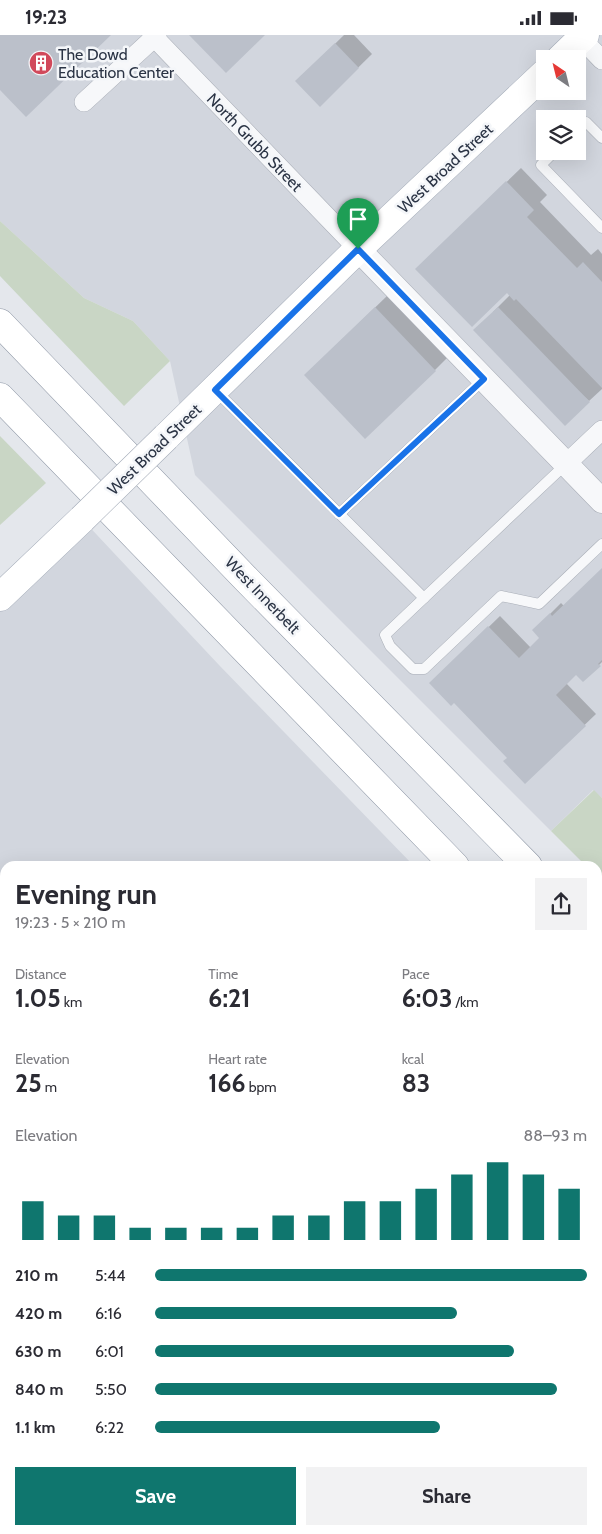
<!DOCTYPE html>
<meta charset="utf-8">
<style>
body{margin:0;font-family:Cabin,sans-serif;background:#f2f2f3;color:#2b2b33;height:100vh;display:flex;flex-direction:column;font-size:19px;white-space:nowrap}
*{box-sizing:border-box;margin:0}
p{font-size:16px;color:#7c7c81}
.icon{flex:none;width:28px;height:28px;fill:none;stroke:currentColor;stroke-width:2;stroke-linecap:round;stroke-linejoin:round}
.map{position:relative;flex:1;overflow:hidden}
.drawer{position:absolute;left:0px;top:826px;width:602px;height:674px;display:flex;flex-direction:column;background:#fff;border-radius:15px 15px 0 0;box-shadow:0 5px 20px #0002}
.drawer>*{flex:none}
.needle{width:32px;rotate:325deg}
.controls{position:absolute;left:536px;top:15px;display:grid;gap:10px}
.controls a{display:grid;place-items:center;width:50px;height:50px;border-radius:0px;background:#fff;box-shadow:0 5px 20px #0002;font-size:25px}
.pin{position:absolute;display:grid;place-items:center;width:42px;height:42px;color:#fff;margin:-51px -21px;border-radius:50% 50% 50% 0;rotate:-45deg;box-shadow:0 0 5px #0007}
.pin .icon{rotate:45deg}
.round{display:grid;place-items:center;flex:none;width:52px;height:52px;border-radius:0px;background:#f2f2f3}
.head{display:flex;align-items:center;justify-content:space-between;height:85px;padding:0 15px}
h1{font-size:28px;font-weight:700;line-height:38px}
.stats{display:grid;grid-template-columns:repeat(3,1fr);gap:8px;height:85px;padding:5px 15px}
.stats div{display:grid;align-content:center}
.stats b{font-size:25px;font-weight:700}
.stats small{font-size:14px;font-weight:400}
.stats p{font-size:14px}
.chart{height:140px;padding:10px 15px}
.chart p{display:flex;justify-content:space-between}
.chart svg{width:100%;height:90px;margin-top:5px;stroke:#0f766e;stroke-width:6}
.primary-button{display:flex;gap:10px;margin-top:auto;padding:10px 15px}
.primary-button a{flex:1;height:58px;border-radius:0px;background:#0f766e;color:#fff;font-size:20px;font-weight:700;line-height:58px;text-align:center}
.primary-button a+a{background:#f2f2f3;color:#2b2b33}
ul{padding:0 15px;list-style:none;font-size:16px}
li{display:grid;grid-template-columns:80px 60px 1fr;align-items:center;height:38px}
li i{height:12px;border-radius:6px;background:#0f766e}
.status{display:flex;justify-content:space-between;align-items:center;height:35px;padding:0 25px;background:#fff;direction:ltr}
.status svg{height:14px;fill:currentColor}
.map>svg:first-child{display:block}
.built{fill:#d2d6de;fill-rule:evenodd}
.green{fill:#c9d6c5}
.shadow{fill:#0003}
.building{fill:#bbc0ca}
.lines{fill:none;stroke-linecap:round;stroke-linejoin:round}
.service-casing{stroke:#a9aeb7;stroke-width:11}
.minor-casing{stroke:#a9aeb7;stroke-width:20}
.tertiary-casing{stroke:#a9aeb7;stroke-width:25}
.primary-casing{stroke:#a3abb8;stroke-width:29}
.motorway-casing{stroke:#8b94a3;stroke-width:29}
.service{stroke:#f7f8fa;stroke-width:10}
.minor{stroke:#f7f8fa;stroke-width:19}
.tertiary{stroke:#f7f8fa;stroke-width:24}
.primary{stroke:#fff;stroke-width:28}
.motorway{stroke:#fff;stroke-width:28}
.primary-bridge-casing{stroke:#a3abb8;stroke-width:29;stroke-linecap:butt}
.primary-bridge{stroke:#fff;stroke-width:28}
.route-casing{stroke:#fff;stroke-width:10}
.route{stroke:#1a73e8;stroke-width:6}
.labels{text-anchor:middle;stroke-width:5;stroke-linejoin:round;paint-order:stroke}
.poi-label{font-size:16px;fill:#2b3445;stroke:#f4f6f9;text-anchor:start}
.street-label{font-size:16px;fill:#2b3445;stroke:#f4f6f9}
</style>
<div class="status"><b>19:23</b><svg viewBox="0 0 49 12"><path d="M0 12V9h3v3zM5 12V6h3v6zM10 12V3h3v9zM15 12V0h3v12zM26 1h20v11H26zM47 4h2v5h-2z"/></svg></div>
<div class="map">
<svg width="602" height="1499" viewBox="0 0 602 1499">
<rect width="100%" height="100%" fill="#e4e7ec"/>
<g class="built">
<path d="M0,0H602V763L593,755L551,796L195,440L170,326L133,286L84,263L0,186ZM545,24H578V56H545ZM545,84H578V116H545Z"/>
<path d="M82,484L219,630L414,831H5V1051L0,1046V562Z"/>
<path d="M0,1057L5,1062V1495H598V1149L602,1158V1499H0Z"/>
</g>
<g class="green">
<path d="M0,186L84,263L133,286L170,326L124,371L0,241Z"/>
<path d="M0,401L46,448L0,490Z"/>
<path d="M594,755L602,763V847L598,843V831H586L551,796Z"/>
<path d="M598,1070L602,1078V1158L598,1149Z"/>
</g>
<g class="shadow">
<path d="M344,0H354L372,19L320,70L297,46Z"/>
<path d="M521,133L547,160L540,167L591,220L598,214L602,219V354L589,366L493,277L510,260L507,257L431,220Z"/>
<path d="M389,259L449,321L435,335L319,327Z"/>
<path d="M602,535V627L583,646L576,638L566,648L596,679L525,747L508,723L455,667L431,648L500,581L531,613L541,603L534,595L561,568L564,571Z"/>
<path d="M0,1040L5,1045V1189L0,1194Z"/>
<path d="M598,1329L602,1333V1448L598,1451Z"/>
<path d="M199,1495H404L408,1499H202Z"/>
</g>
<g class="building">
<path d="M0,0H111L26,82L0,55Z"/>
<path d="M189,0H265L226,38Z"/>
<path d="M335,8L359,33L320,72L295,46Z"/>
<path d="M506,146L534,175L527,182L577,233L583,227L602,247V353L516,264L514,266L507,258L472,292L415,234Z"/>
<path d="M375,272L436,336L365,404L304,340Z"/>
<path d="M498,272L590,367L565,391L473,295Z"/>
<path d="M602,533V625L598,629L601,631L583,647L576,640L556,660L586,691L525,749L503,726L507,723L454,668L451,671L429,648L488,591L519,623L539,603L532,595L550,578L552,581Z"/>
<path d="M0,1068L5,1073V1191L0,1195Z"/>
<path d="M5,1286V1495H90L86,1499H0V1291Z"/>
<path d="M598,1365L602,1370V1450L598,1453Z"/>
<path d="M196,1495H376L380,1499H200Z"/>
<path d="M488,1495H540L535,1499H492Z"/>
</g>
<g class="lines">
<g class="service-casing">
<g id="service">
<path d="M578,95L586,87L602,103"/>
<path d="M555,116L541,130L602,193"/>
<path d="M215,355L424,563L566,429"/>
<path d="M339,479L484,344"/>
<path d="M424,563L385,600L390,611L413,634H424L501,561L539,569L602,509"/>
<path d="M0,1046L5,1051"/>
<path d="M0,1113L5,1118"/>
<path d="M0,1155L5,1150"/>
<path d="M598,1290L602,1294"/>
<path d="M598,1485L602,1481"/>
<path d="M154,1499L158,1495"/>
<path d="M580,1499L585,1495"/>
</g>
</g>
<g class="minor-casing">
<g id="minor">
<path d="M152,0L358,214"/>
<path d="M578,0L602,25"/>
<path d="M84,67L157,0"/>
<path d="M566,429L602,395"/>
<path d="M0,1253L5,1248"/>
<path d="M440,1495L444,1499"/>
</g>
</g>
<g class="tertiary-casing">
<path id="tertiary" d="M358,214L602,466"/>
</g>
<g class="primary-casing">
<g id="primary">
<path d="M560,24L585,0"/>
<path d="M166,402L358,214L545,38"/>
<path d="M0,562L82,484"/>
</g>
</g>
<g class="motorway-casing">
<g id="motorway">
<path d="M0,288L247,545L528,831"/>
<path d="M0,362L455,831"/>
<path d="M598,904L602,909"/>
<path d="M598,982L602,987"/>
<path d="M598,1038L602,1045"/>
</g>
</g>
<use href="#service" class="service"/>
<use href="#minor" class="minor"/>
<use href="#tertiary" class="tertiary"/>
<use href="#primary" class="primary"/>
<use href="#motorway" class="motorway"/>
<g class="primary-bridge-casing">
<path id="primary-bridge" d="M82,484L166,402"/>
</g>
<use href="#primary-bridge" class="primary-bridge"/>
</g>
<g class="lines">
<g class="route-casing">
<path id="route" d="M358,214L484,344L339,479L215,355Z"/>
</g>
<use href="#route" class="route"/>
</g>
<defs>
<g id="building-disc" transform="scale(1.25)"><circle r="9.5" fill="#d1495b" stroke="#f4f6f9"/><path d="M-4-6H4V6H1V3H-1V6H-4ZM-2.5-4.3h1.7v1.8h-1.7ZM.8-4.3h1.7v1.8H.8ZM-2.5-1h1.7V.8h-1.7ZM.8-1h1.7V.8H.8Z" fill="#fff"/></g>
</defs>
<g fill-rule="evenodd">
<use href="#building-disc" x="41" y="28"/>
</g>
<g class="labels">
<g class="poi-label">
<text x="58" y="25">The Dowd<tspan x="58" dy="18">Education Center</tspan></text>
</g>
<g class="street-label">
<text transform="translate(255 107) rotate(46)" y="6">North Grubb Street</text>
<text transform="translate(445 133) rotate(-43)" y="6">West Broad Street</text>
<text transform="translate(154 414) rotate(-44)" y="6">West Broad Street</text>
<text transform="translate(263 560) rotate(46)" y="6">West Innerbelt</text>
</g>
</g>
</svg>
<div class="controls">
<a><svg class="needle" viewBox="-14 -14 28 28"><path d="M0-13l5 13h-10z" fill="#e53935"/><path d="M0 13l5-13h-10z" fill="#7c7c81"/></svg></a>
<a><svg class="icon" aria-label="layers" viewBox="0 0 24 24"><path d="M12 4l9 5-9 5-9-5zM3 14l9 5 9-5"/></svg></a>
</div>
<div class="pin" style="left:358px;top:214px;background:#1e9e55"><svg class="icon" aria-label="arrive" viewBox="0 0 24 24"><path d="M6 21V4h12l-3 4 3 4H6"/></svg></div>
<section class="drawer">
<div class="head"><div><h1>Evening run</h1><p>19:23 · 5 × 210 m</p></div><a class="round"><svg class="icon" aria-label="share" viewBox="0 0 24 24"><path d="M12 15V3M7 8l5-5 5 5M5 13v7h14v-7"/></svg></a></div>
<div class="stats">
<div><p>Distance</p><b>1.05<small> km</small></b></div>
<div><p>Time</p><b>6:21</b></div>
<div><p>Pace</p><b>6:03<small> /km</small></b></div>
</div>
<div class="stats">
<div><p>Elevation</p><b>25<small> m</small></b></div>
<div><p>Heart rate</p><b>166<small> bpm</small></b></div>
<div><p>kcal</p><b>83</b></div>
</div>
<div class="chart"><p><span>Elevation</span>88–93 m</p>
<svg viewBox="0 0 160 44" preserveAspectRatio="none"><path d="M5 44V25M15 44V32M25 44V32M35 44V38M45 44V38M55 44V38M65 44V38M75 44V32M85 44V32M95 44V25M105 44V25M115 44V19M125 44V12M135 44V6M145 44V12M155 44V19"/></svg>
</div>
<ul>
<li><b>210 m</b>5:44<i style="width:100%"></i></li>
<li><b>420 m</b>6:16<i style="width:70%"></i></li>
<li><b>630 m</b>6:01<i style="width:83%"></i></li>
<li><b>840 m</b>5:50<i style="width:93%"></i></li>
<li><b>1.1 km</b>6:22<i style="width:66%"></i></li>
</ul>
<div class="primary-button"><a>Save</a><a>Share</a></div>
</section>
</div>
